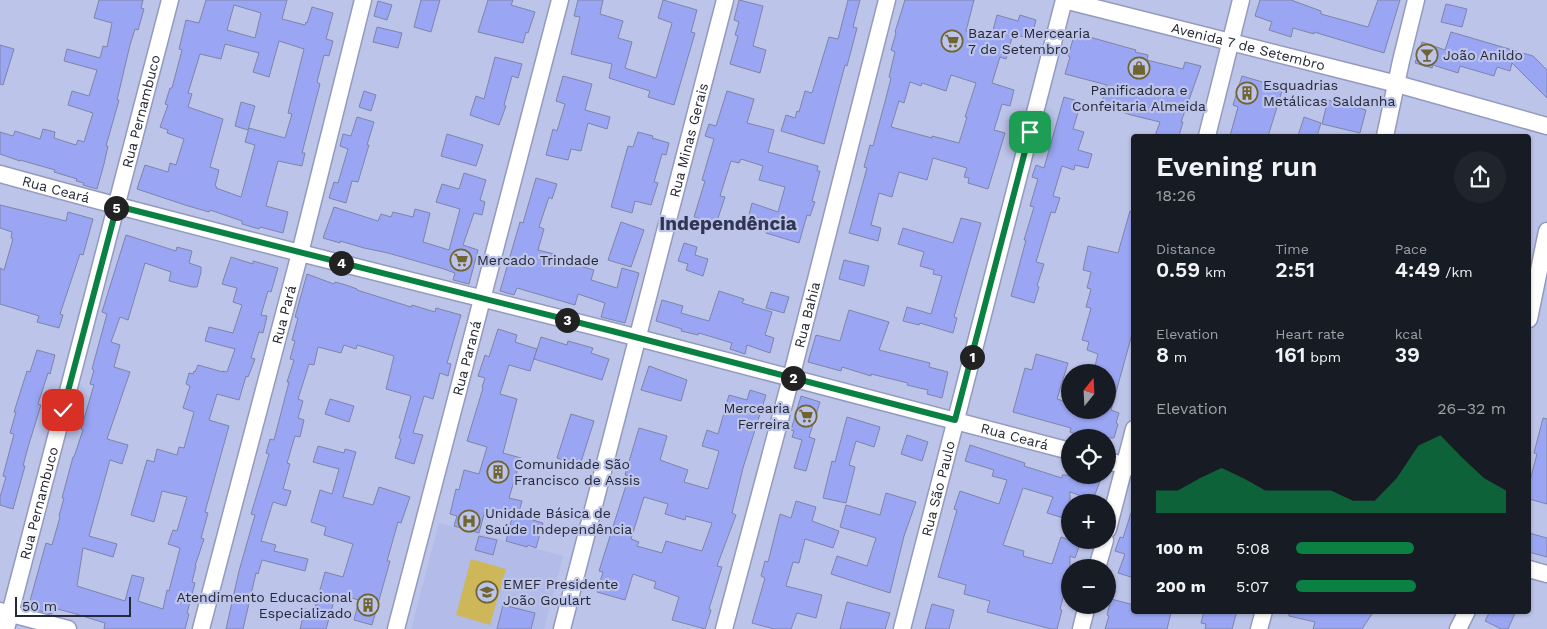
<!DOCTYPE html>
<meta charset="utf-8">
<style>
body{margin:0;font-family:"Work Sans",sans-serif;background:#20242c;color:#f1f3f6;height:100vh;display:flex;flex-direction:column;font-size:19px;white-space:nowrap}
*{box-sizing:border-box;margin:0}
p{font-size:16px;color:#9ea1a6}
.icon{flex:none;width:28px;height:28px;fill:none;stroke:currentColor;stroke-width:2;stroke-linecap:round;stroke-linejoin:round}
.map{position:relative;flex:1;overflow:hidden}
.side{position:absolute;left:1131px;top:134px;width:400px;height:480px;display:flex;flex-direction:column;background:#171b24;border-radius:5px;box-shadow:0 1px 4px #0004}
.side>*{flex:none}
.needle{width:32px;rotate:18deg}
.buttons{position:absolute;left:1061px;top:364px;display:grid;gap:10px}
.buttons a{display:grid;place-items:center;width:55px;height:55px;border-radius:50%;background:#171b24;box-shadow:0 1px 4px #0004;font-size:25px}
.scale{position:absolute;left:15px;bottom:12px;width:116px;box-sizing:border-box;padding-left:5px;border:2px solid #252836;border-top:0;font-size:14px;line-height:18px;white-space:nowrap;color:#252836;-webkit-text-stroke:4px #bdc4ea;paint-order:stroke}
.pin{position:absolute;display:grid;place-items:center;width:42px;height:42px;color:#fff;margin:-21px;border-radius:10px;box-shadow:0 2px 8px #0006}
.km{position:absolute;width:25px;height:25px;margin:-12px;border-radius:50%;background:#222;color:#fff;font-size:14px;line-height:25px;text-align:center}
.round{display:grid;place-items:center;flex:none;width:52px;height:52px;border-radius:26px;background:#20242c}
.summary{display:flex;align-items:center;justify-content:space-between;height:85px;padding:0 25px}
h1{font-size:28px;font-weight:600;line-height:38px}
.metrics{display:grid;grid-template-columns:repeat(3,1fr);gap:8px;height:85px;padding:5px 25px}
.metrics div{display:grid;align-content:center}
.metrics b{font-size:21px;font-weight:600}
.metrics small{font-size:14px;font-weight:400}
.metrics p{font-size:14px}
.chart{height:140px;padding:10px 25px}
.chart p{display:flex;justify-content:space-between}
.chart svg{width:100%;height:90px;margin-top:5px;fill:#0b8043;opacity:.7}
ul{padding:0 25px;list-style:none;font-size:16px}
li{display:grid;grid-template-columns:80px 60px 1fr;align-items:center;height:38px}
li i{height:12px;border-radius:6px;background:#0b8043}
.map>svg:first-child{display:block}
.built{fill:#b3bbe8}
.green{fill:#cdb759}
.building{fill:#9aa6f3;stroke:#7e84a8;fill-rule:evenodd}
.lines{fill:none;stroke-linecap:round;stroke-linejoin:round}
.minor-casing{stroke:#939abe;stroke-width:19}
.minor{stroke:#fff;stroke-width:16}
.route-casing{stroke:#fff;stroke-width:10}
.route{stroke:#0b8043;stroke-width:6}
.labels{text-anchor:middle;stroke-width:4.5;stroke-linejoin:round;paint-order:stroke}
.poi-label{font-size:14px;fill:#252836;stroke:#bdc4ea;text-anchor:start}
.street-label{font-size:14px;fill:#252836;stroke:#bdc4ea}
.district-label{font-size:19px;font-weight:bold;fill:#303553;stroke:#bdc4ea}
</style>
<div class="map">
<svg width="1547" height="629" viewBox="0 0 1547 629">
<rect width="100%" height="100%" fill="#bdc4ea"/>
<path class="built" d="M439,523L563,556L544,629H411Z"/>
<path class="green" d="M471,559L506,569L490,625L456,615Z"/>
<g class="building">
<path d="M99,0H143L141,8L144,9L138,30L135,29L130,45L117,100H119L106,146H108L104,164L97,189L83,185L84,183L76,181L77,179L54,172L55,170L20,160V161L0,154V132L13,136L15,131L40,139L43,129L55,132L54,138L76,145L78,140L84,142L93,113L68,105L72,91L89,96L97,70L64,61L67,49L100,58L103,46L107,47L112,23L94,18Z"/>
<path d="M206,0H287L282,19L305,25L306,22L307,23L312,7L333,13L326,39L333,41L329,56L324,55L317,82L320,84L302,153H305L302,166L278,161L266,206L288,212L283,233L260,227L259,229L242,224V221L210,210L209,212L185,205L137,189L145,165L168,172L170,163L176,165L184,139L167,133L168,130L160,127L168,105L165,104L170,88H172L182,50L179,49L186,20L199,23ZM234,5L261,13L255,38L227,30ZM279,41L304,49L288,113L292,114L285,138L249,128L245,142L255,145L241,197L216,188L217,187L215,186L219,170L210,167L223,119L188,107L192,94L188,93L200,54L221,59L225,44L259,53L253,72L269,77Z"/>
<path d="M421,0H440L431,32L414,27Z"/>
<path d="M488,0H513L511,5L535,12L528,33L526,32L523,43L478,32Z"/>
<path d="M578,0H603L600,14L623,21L618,38L632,42L625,68L656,78L672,23L658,18L663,0L697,10L691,32L695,33L674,105L648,97L650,91L609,78L612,64L571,54L580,17L574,16Z"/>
<path d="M739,0L763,6L753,46L766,50L760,73L730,64L738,36L735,35L739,22L734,20Z"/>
<path d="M848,0H860L853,27L857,28L847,66L845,65L824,144L781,131L786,115L795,118L797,111L799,112L805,91L812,93L829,37L838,39Z"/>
<path d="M905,0H974L966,31L991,38L997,15L1018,21L1020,15L1036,20L1031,39L1013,34L1006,59L1000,57L992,83L1014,90L1010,106L1002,104L994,130L1005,133L988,189L968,183L969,178L964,177L967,168L933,158L927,180L899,172L892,197L879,193L871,225L881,228L878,241L849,233L867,168L864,167L870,145L873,146L886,98L891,78L889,77L895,52L891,50L896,33L895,32ZM951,75L976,83L965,117H967L959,143L932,136V138L891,127L899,101L904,103L910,82L921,86L922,83L946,91Z"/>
<path d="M1260,0H1291L1321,11V14L1368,27L1378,0H1400L1384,53L1314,32V34L1293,28L1291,37L1269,30L1272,22L1255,16Z"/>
<path d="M378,1L392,5L387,20L374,16Z"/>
<path d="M1446,4L1467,9L1462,27L1441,22Z"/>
<path d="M377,27L402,33L398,48L373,42Z"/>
<path d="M1451,32L1533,56L1547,70V98L1512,63L1510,71L1497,67L1494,76L1460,66L1458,73L1433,65L1432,68L1415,63L1422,42L1445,50Z"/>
<path d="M1075,33L1136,50L1135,52L1148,55L1147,60L1183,69L1185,62L1201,66L1181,122H1183L1179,136H1155L1160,122L1131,115L1101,105L1107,85L1065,74L1070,57L1068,56Z"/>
<path d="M0,45L14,49L3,85L0,84Z"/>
<path d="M495,57L522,64L518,78L512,76L504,105L506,106L499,125L470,115L476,96L484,99Z"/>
<path d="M563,76L592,84L585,110L610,117L607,129L588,123L581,151L571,149L568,160L546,155L553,129L557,131L565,104L556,101Z"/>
<path d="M1242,76L1283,88L1268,136H1230L1238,107L1233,105Z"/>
<path d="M364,91L376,95L371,111L359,107Z"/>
<path d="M727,91L754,99L747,123L774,130L768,152L818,166L817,171H820L812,201L815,202L810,216L807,215L799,243L766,233L770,221L749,215L752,203L778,212L785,187L759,180L763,166L741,159L739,163L731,161L720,196L725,197L716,224L694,217L705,181L702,180L714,139L705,136L709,124L716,126Z"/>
<path d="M1064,97L1081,102L1073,129L1084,132L1078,150L1092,154L1088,168L1075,165L1074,170L1062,166L1053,196L1060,198L1055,213L1051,212L1036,262L1044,264L1037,286L1039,287L1034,303L1011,296L1026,240H1024L1034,207L1030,206L1038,179L1032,177L1036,165L1044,168Z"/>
<path d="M1328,100L1366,110L1360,133L1322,124Z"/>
<path d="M241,102L255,106L248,130L235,126Z"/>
<path d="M357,117L374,122L367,145H369L358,182L352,181L346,203L329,198L334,182L338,183L348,149L340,146L343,134L351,136Z"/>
<path d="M1304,117L1321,123L1317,136H1298Z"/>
<path d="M638,132L653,136L652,138L669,143L666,155L662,154L654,182L658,183L651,205L635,201L632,213L611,207L628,146L633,147Z"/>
<path d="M447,134L483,145L476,166L441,156Z"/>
<path d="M464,173L486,180L480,200L485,202L482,215L474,213L463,245L478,250L469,284L453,280L455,273L444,269L388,253L364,248L340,241V243L323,238L334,207L378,221L381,214L391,217L393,212L413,217L415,209L430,213L423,242L449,250L460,209L436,202L442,184L459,189Z"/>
<path d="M536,178L557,184L552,199L549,197L539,227L544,229L538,250L554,254L553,258L594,270L591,280L617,288L622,268L639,273L625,323L601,317L605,303L578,294L575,305L517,288L514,295L500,291L520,222L523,223Z"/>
<path d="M0,205L66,221L68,212L93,219L83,255L80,254L60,314L63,315L59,328L37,322L39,316L0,304V268L4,270L13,239L11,238L12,232L0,228Z"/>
<path d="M1130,211H1134V327L1111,410L1119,413L1116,423L1118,424L1114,438H1089L1070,432L1071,428L1013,412L1025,368L1032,370L1036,354L1068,363L1057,399L1070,403V410H1089L1101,414L1102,410H1108V372H1105L1106,370L1095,366L1098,354L1087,350L1089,342L1082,340L1091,308L1086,307L1091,289L1087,288L1091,272L1083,270L1088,246L1118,253Z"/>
<path d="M961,218L981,223L954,317L957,318L953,333L920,323L919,325L903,321L907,307L931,314L942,276L933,274L934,270L920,266L924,252L898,244L903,228L953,243Z"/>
<path d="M621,222L644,230L631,267L608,260Z"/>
<path d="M126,235L176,251L177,247L192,251L189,263L201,267V272L197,287H192L169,281L171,272L145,263L128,320L120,317L111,342L120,345L114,367L130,372L107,439L128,445L122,464L110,460L89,536L117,544L113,557L83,548L77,586L125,601L132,575L144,578L138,601L163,609L167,590L169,591L180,548L168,544L173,530L177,531L187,497L162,491L154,522L131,515L147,460L154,462L157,449L177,455L179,447L184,448L194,412L183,408L190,386L186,384L189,373L193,374L194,371L195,372L198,365L223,372V371L227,372L235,349L205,341L209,327L233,333L242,305L233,302L237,288L222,284L231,257L253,264V261L278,268L271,292L268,291L261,315L267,316L263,333L259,332L251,358L255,359L248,377L246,376L239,400L217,394L209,420L229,426L205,512L208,513L201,538L204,539L195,566H196L192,582L195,583L187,613L189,614L185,629H104L105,623L76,614L54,608L52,614L28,608L46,543L52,545L60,517L59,516L64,498H62L73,457H74L83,430L81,429L94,385L90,384L94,370L92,369L107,314L102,312Z"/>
<path d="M684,243L697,247L695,255L708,259L703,276L686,270L688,264L678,261Z"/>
<path d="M844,260L869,266L864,286L839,279Z"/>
<path d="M307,274L334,284L335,282L346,285L357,289V290L411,307L412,305L435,312L436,308L461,315L447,363L451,364L448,376L440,373L433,399L424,396L413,433L423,435L414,464L395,458L401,439L399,438L411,396L386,389L394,356L357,345L356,349L344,345L341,353L318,347L314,365L309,364L298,399L303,401L298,418L304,420L300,437L295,436L287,463L290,464L283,489L291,491L286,506L273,502L261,541L276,545L274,551L308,559L305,571L262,560L258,574L256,573L243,629H226L239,571L255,515L251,514L269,454L266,453L270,439L274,440L289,382H287L294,360L290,359L295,341L292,340L298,318L295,317Z"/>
<path d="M719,291L744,299L742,303L772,312L765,335L774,338L770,353L747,345L745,354L730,349L732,343L699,333L698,335L681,331L682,329L656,321L662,300L683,306L681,313L709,321Z"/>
<path d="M771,292L789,297L784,313L766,308Z"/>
<path d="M849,310L889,322L879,350L930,363L929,367L948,372L942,398L927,394L928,390L907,385L908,383L871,374V376L842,367L841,371L808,362L816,335L840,341Z"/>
<path d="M498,329L517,335L515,342L537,349L530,371L509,365L500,394L517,399L503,453L521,458L509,498L522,501L518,515L486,507L479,533L454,526L457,516L450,514L456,489L459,490L464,470L479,474L487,447L467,441L483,388L482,387L485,378L478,376L485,355L489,357Z"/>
<path d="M541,337L567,345L568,341L593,348L591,353L609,359L602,380L534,359Z"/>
<path d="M37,350L55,355L50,374L48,373L38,404L41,405L28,447L23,466H25L13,509L0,505V497L6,477L3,476L14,434L10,433L16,412H14L27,371L30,372Z"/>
<path d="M649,366L687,380L681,401L641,390Z"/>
<path d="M750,390L766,395L743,468L732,513L736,515L717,566L722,567L709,609L711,610L705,629L672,620L679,597L654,588L656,582L633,574L625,600L597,592L603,572L599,571L629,476L625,475L639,428L667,436L660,460L688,470L684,482L708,489L719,451L702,446L707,430L718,434L729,395L747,400ZM644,497L668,504L665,514L685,520L686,516L712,523L702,551L666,541L662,553L637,546L639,542L631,539Z"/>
<path d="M801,396L820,402L809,437L815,439L806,471L794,468L802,440L792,437L794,431L791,430Z"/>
<path d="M330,399L354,406L349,422L325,414Z"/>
<path d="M571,414L594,421L580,465L557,458Z"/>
<path d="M847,417L880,427L874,447L856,441L849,465L855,467L846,503L823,498L832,461L835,462Z"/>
<path d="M1543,418L1547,419V504L1529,499V484L1537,454L1534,453Z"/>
<path d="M907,435L928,442L922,461L901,454Z"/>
<path d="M970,445L1025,463L1024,466L1062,478V475H1073L1082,478L1083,475H1092L1101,478L1093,500L1070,492V520L1047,513L1053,497L1023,488L1003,545L1024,551L1023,556L1052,564L1061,537L1080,544L1075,558L1070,556V572L1060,609L1062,610L1057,629H1051L987,612L990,601L964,594L966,585L938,577L957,510L954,509L960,491L999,504L1007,480L992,476L994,470L965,461Z"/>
<path d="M318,446L344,453L345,449L356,452L343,497L373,505L379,487L410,497L401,523L398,522L387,561H390L372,625L354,620L359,600L336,594L326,629H300L305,609L314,611L325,572L343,577L353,544L324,535L326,527L311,522L320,490L332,494L339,469L313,462Z"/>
<path d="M886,493L916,502L904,536L890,593L831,574L837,556L867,566L876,538L840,527L846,505L880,515Z"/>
<path d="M796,501L816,507L812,521L839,531L833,548L805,539L799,563L793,562L786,586L822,595L816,618L797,613L791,629H774L752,623L765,578L761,576L765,561L768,562L780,514L791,518Z"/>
<path d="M1131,513L1134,514V578L1118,573L1125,554L1115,551L1120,537L1123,538Z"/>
<path d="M513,514L543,523L536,548L528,545L527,547L506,541Z"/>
<path d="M1529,533L1547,538V557L1529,552Z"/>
<path d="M479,536L497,540L493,555L475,550Z"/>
<path d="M1111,599L1134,605V611H1163L1171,613L1167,629H1105L1109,616L1107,615Z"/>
<path d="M847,602L890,613L885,629H840Z"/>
<path d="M932,604L954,610L949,629H925Z"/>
<path d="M503,605L535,613L531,629H497Z"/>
<path d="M1204,611H1237L1232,629H1205L1206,624L1201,623Z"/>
<path d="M1289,611H1374L1362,629H1313L1315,622L1289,616Z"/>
<path d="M1490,611H1516L1508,629H1501L1485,621Z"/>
</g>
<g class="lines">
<g class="minor-casing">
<g id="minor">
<path id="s1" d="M1064,0L1397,84L1547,126"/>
<path d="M1207,136L1241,0"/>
<path d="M1385,136L1401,61L1416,0"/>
<path id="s2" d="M0,174C202,230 405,279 608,330C762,369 916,410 1070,451"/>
<path d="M1529,319L1547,231"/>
<path d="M1108,461L1134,468"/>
<path d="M1108,529L1134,429"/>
<path d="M1097,568L1105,540"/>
<path d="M1529,569L1547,574"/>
<path d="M0,611L68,629"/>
<path id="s3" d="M6,629L170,0"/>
<path id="s4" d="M201,629L300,253L363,0"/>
<path id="s5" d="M396,629L560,0"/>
<path id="s6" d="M562,629L725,0"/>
<path id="s7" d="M724,629L791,378L887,0"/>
<path id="s8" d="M902,629L1064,0"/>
<path d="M1081,629L1087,605"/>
<path d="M1259,629L1264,611"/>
<path d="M1458,629L1467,611"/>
</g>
</g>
<use href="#minor" class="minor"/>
</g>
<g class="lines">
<g class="route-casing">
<path id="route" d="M63,410L117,206L612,331L955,420L1030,132"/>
</g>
<use href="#route" class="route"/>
</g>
<defs>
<g id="supermarket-ring" transform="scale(1.125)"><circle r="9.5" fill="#bdc4ea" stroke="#706531" stroke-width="1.5"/><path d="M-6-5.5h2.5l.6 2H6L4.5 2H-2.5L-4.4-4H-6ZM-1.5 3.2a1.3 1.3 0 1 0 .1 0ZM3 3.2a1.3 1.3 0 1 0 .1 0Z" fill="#706531"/></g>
<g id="bar-ring" transform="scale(1.125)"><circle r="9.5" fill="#bdc4ea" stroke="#706531" stroke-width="1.5"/><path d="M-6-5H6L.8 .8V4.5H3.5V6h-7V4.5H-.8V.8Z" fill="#706531"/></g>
<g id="shop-ring" transform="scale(1.125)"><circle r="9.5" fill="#bdc4ea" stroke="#706531" stroke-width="1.5"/><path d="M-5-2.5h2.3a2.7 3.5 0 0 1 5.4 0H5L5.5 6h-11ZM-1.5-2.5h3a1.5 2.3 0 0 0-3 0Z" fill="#706531"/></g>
<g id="building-ring" transform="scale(1.125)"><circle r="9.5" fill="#bdc4ea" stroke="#706531" stroke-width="1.5"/><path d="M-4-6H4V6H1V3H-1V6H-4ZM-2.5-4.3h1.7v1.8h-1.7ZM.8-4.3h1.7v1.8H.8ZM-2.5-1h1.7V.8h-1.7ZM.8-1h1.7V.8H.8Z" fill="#706531"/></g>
<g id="hospital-ring" transform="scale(1.125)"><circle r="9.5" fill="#bdc4ea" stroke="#706531" stroke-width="1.5"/><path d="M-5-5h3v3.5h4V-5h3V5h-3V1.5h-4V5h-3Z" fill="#706531"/></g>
<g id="school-ring" transform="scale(1.125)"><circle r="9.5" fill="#bdc4ea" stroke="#706531" stroke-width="1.5"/><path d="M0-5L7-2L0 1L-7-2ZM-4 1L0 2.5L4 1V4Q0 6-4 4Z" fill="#706531"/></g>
</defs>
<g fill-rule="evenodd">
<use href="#supermarket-ring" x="952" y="41"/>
<use href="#bar-ring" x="1427" y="55"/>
<use href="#shop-ring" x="1139" y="68"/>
<use href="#building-ring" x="1247" y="93"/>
<use href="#supermarket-ring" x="461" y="260"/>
<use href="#supermarket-ring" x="806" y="416"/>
<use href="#building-ring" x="498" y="472"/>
<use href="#hospital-ring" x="469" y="521"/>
<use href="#school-ring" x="487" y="592"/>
<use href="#building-ring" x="368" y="605"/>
</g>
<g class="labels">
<g class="poi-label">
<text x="968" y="38">Bazar e Mercearia<tspan x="968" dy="16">7 de Setembro</tspan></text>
<text x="1443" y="60">João Anildo</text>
<text x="1263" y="90">Esquadrias<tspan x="1263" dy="16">Metálicas Saldanha</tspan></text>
<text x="1139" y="95" text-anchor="middle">Panificadora e<tspan x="1139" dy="16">Confeitaria Almeida</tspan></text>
<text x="477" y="265">Mercado Trindade</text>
<text x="790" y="413" text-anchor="end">Mercearia<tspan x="790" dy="16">Ferreira</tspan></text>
<text x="514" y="469">Comunidade São<tspan x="514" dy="16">Francisco de Assis</tspan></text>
<text x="485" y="518">Unidade Básica de<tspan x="485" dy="16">Saúde Independência</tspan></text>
<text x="503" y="589">EMEF Presidente<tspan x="503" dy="16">João Goulart</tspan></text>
<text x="352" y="602" text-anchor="end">Atendimento Educacional<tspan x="352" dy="16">Especializado</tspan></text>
</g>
<g class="street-label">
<text dy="5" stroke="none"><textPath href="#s1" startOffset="190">Avenida 7 de Setembro</textPath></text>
<text dy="5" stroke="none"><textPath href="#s3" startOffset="535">Rua Pernambuco</textPath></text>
<text dy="5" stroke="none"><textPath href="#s6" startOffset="505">Rua Minas Gerais</textPath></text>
<text dy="5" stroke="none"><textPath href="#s2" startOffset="58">Rua Ceará</textPath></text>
<text dy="5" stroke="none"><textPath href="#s4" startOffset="325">Rua Pará</textPath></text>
<text dy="5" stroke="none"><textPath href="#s7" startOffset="325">Rua Bahia</textPath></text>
<text dy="5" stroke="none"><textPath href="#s5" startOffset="280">Rua Paraná</textPath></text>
<text dy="5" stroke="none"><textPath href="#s2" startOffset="1048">Rua Ceará</textPath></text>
<text dy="5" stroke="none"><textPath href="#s8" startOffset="145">Rua São Paulo</textPath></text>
<text dy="5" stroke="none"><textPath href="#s3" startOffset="130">Rua Pernambuco</textPath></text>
</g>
<g class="district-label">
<text x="728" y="230">Independência</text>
</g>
</g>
</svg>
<div class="buttons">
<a><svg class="needle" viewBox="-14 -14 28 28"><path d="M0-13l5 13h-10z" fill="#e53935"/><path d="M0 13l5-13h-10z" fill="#9ea1a6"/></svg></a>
<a><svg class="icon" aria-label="locate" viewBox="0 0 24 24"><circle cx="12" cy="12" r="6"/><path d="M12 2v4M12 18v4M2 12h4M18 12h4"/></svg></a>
<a>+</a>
<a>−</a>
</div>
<div class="scale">50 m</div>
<div class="pin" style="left:1030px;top:132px;background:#1e9e55"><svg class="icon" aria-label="arrive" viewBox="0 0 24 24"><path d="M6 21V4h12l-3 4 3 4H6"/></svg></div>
<div class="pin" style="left:63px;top:410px;background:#d93025"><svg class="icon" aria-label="check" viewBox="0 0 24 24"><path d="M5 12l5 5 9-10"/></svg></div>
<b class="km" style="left:972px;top:357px">1</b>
<b class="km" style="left:793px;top:378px">2</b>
<b class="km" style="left:567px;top:320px">3</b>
<b class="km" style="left:341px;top:263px">4</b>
<b class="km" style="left:116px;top:208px">5</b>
<section class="side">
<div class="summary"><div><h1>Evening run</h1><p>18:26</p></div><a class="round"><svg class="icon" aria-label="share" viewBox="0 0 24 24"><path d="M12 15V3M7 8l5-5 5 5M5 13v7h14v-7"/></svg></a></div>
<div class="metrics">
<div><p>Distance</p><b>0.59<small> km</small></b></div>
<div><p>Time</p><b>2:51</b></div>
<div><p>Pace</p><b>4:49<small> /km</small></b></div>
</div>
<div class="metrics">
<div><p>Elevation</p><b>8<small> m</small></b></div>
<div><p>Heart rate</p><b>161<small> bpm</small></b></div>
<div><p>kcal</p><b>39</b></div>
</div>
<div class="chart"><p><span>Elevation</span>26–32 m</p>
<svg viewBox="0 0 160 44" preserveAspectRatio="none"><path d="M0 44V33L10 33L20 27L30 22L40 27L50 33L60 33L70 33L80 33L90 38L100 38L110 27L120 11L130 6L140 17L150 27L160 33V44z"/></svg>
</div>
<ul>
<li><b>100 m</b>5:08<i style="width:56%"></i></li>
<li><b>200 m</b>5:07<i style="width:57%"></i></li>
</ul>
</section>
</div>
